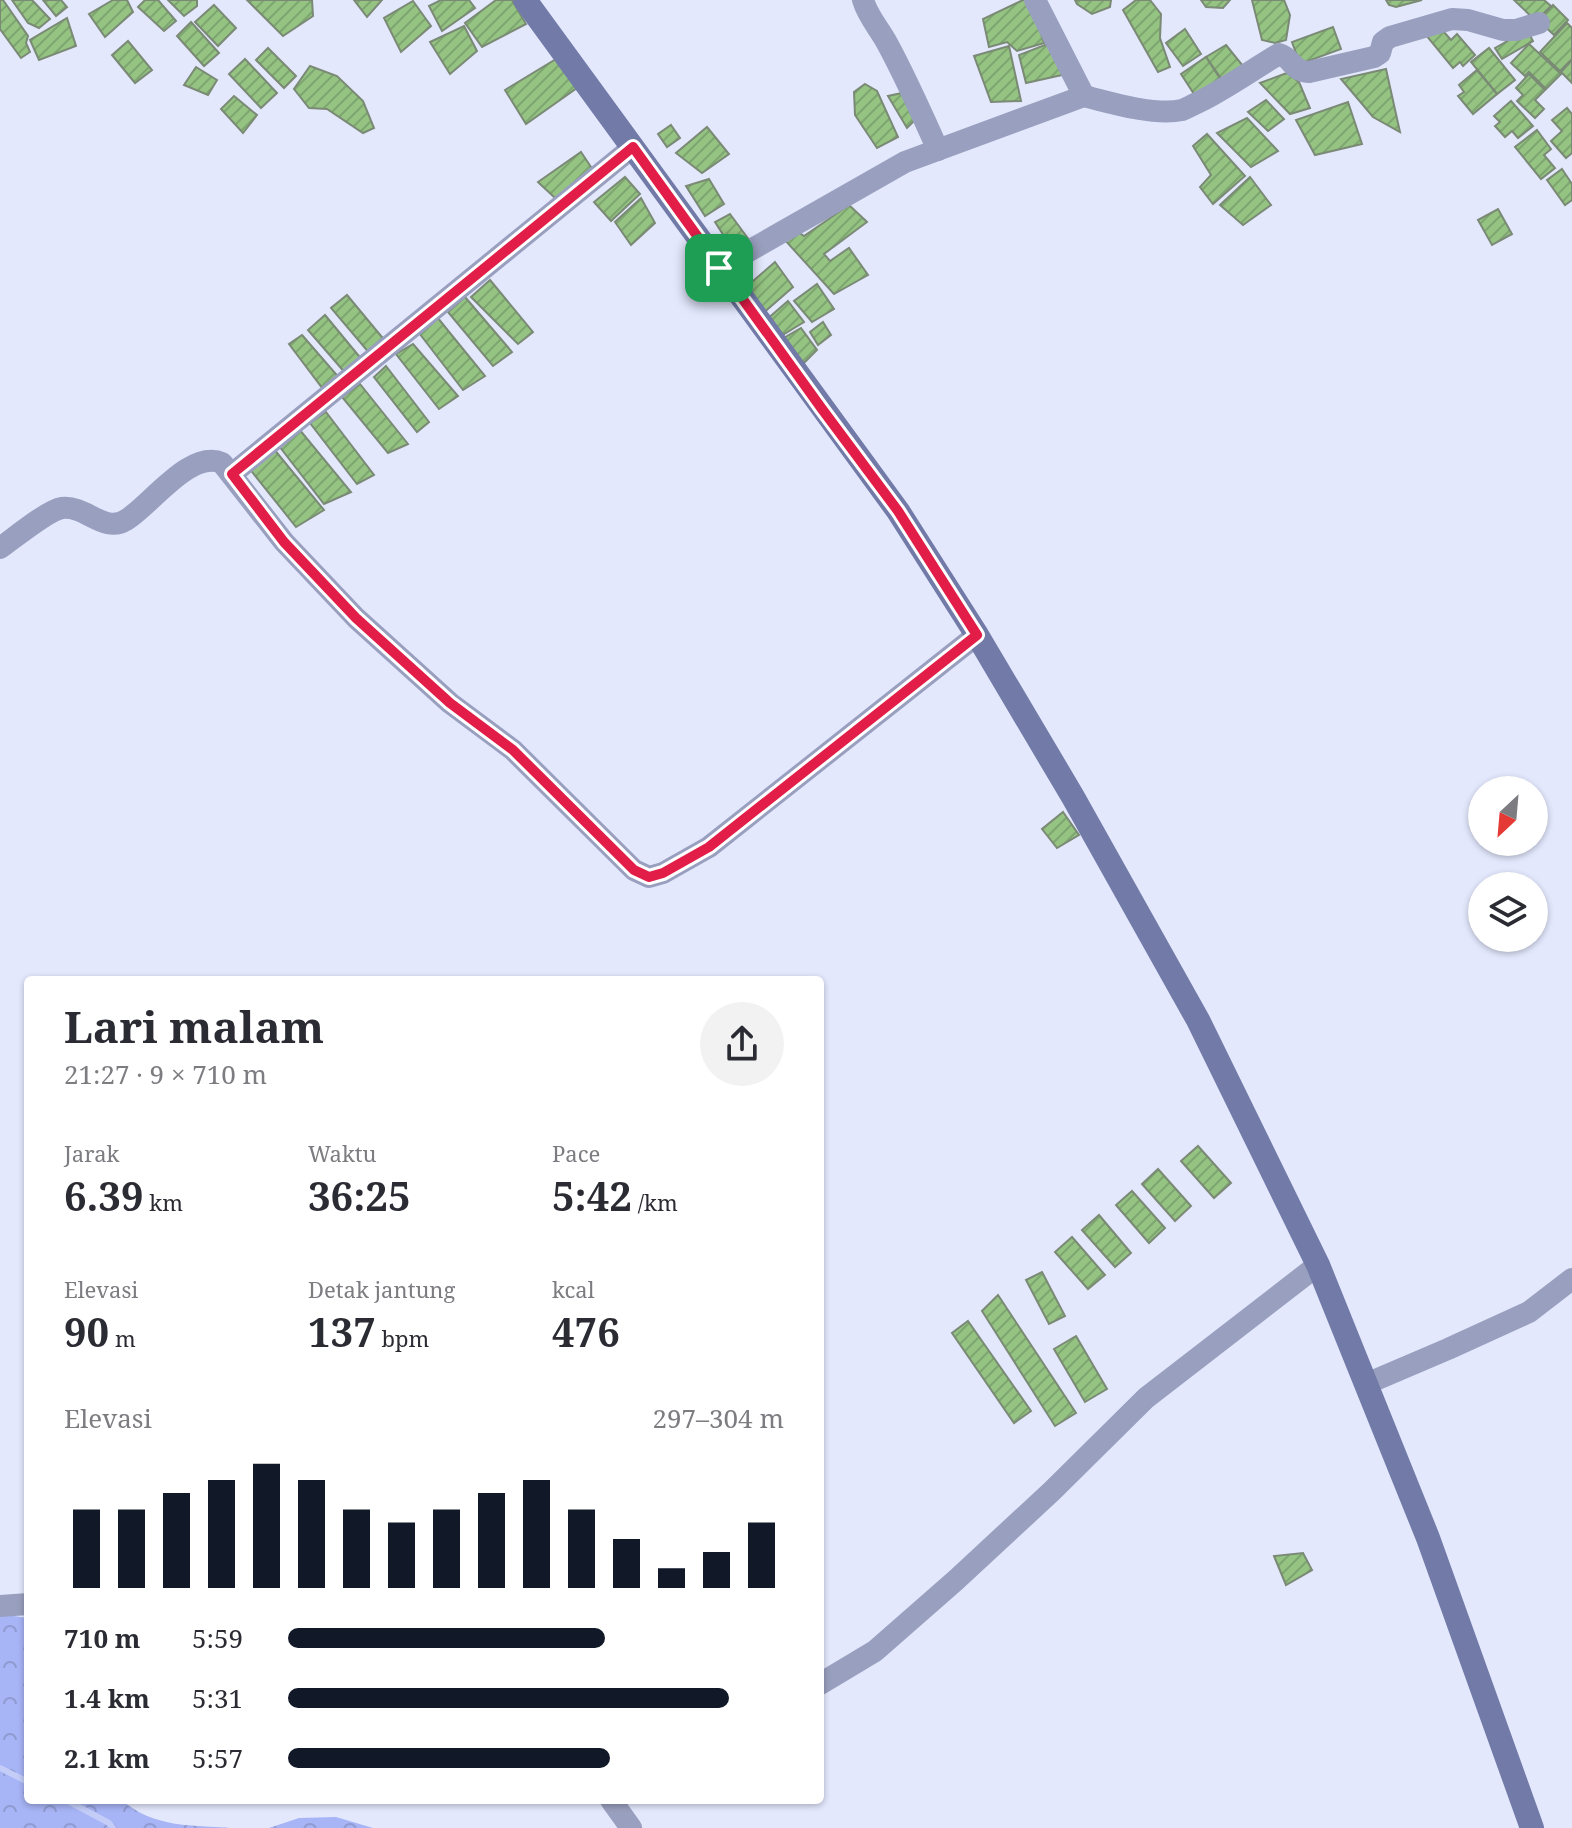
<!DOCTYPE html>
<html lang="id">
<meta charset="utf-8">
<style>
body{margin:0;font-family:"Noto Serif",serif;background:#f2f2f3;color:#2b2b33;height:100vh;display:flex;flex-direction:column;font-size:30px;white-space:nowrap}
*{box-sizing:border-box;margin:0}
p{font-size:26px;color:#7c7c81}
.icon{flex:none;width:44px;height:44px;fill:none;stroke:currentColor;stroke-width:2;stroke-linecap:round;stroke-linejoin:round}
.map{position:relative;flex:1;overflow:hidden}
.side{position:absolute;left:24px;top:976px;width:800px;height:828px;display:flex;flex-direction:column;background:#fff;border-radius:8px;box-shadow:0 2px 6px #0004}
.side>*{flex:none}
.needle{width:52px;rotate:206deg}
.tools{position:absolute;left:1468px;top:776px;display:grid;gap:16px}
.tools a{display:grid;place-items:center;width:80px;height:80px;border-radius:50%;background:#fff;box-shadow:0 2px 6px #0004;font-size:40px}
.pin{position:absolute;display:grid;place-items:center;width:68px;height:68px;color:#fff;margin:-34px;border-radius:16px;box-shadow:0 4px 12px #0006}
.round{display:grid;place-items:center;flex:none;width:84px;height:84px;border-radius:42px;background:#f2f2f3}
.headline{display:flex;align-items:center;justify-content:space-between;height:136px;padding:0 40px}
h1{font-size:44px;font-weight:700;line-height:60px}
.metrics{display:grid;grid-template-columns:repeat(3,1fr);gap:12px;height:136px;padding:8px 40px}
.metrics div{display:grid;align-content:center}
.metrics b{font-size:40px;font-weight:700}
.metrics small{font-size:22px;font-weight:400}
.metrics p{font-size:22px}
.chart{height:224px;padding:16px 40px}
.chart p{display:flex;justify-content:space-between}
.chart svg{width:100%;height:144px;margin-top:8px;stroke:#111827;stroke-width:6}
ul{padding:0 40px;list-style:none;font-size:26px}
li{display:grid;grid-template-columns:128px 96px 1fr;align-items:center;height:60px}
li i{height:20px;border-radius:10px;background:#111827}
.map>svg:first-child{display:block}
.forest{fill:url(#forest-crowns)}
.lines{fill:none;stroke-linecap:round;stroke-linejoin:round}
.stream{stroke:#c3cdf8;stroke-width:6}
.building{fill:url(#building-hatch);stroke:#7a8a75;stroke-width:2}
.street{stroke:#999fbe;stroke-width:22}
.secondary{stroke:#727ba8;stroke-width:24}
.route-casing{stroke:#fff;stroke-width:16}
.route{stroke:#e11d48;stroke-width:10}
</style>
<div class="map">
<svg width="1572" height="1828" viewBox="0 0 1572 1828">
<defs>
<pattern id="forest-crowns" width="20" height="18" patternUnits="userSpaceOnUse" patternTransform="scale(2)"><rect width="20" height="18" fill="#a7b4f5"/><path d="M2 6a3 3 0 1 1 6 0M12 15a3 3 0 1 1 6 0" fill="none" stroke="#8f9ad1"/></pattern>
<pattern id="building-hatch" width="6" height="6" patternUnits="userSpaceOnUse" patternTransform="scale(2)"><rect width="6" height="6" fill="#94c382"/><path d="M-1 1l2-2M0 6l6-6M5 7l2-2" fill="none" stroke="#7ea670"/></pattern>
</defs>
<rect width="100%" height="100%" fill="#e3e8fd"/>
<g class="forest">
<path d="M0,1614L28,1618V1800H122C153,1828 192,1825 231,1828H0Z"/>
<path d="M336,1817L373,1828H269L299,1818Z"/>
</g>
<g class="lines">
<g class="stream">
<path d="M0,1768L28,1782"/>
<path d="M66,1800L109,1823L113,1828"/>
</g>
</g>
<g class="building">
<path d="M0,0H3L28,36L26,43L30,52L21,58L0,29Z"/>
<path d="M12,0H32L50,19L39,28L28,23Z"/>
<path d="M43,0H61L67,7L56,16Z"/>
<path d="M113,0H127L133,12L105,37L89,14Z"/>
<path d="M145,0H158L176,21L164,31L138,7Z"/>
<path d="M168,0H197V6L184,16Z"/>
<path d="M247,0H312L313,16L283,36Z"/>
<path d="M354,0H382L367,17Z"/>
<path d="M441,0H469L475,8L442,31L429,6Z"/>
<path d="M496,0H512L526,24L482,47L465,23Z"/>
<path d="M1023,0H1030L1044,43L1017,51L1007,42L989,47L983,19Z"/>
<path d="M1075,0H1111L1110,7L1092,14L1077,4Z"/>
<path d="M1136,0H1150L1161,14L1160,38L1170,67L1158,72L1123,10Z"/>
<path d="M1201,0H1230L1223,8L1206,7Z"/>
<path d="M1252,0H1284L1290,15L1286,40L1275,43L1262,40Z"/>
<path d="M1386,0H1422L1396,7L1389,5Z"/>
<path d="M1514,0H1544L1551,6L1536,21Z"/>
<path d="M413,1L431,26L401,52L384,18Z"/>
<path d="M214,5L236,28L218,46L195,22Z"/>
<path d="M1553,5L1568,20L1554,35L1538,20Z"/>
<path d="M67,18L76,46L39,60L30,40Z"/>
<path d="M191,22L219,53L204,66L177,36Z"/>
<path d="M1567,23L1572,28V59L1560,71L1540,52Z"/>
<path d="M1437,24L1451,40L1457,34L1475,55L1463,66L1460,62L1453,68L1425,34Z"/>
<path d="M464,26L477,51L450,74L430,42Z"/>
<path d="M1333,27L1341,49L1300,64L1292,42Z"/>
<path d="M1185,29L1201,54L1183,66L1166,43Z"/>
<path d="M1527,30L1533,41L1502,59L1495,48Z"/>
<path d="M128,41L152,70L135,83L112,55Z"/>
<path d="M1050,43L1062,75L1026,83L1019,55Z"/>
<path d="M1529,44L1561,74L1546,89L1529,72L1525,76L1511,63Z"/>
<path d="M1226,45L1247,71L1225,84L1206,57Z"/>
<path d="M1009,46L1021,101L991,102L974,56Z"/>
<path d="M268,48L296,76L284,88L256,60Z"/>
<path d="M1489,48L1515,80L1497,94L1471,62Z"/>
<path d="M1206,57L1221,80L1196,97L1181,74Z"/>
<path d="M245,59L277,93L261,108L229,74Z"/>
<path d="M556,59L577,88L526,124L505,90Z"/>
<path d="M1572,60V83L1561,72Z"/>
<path d="M310,66L337,76L363,101L374,128L363,133L327,109L309,108L294,89Z"/>
<path d="M196,67L217,80L208,95L184,85Z"/>
<path d="M1386,69L1400,132L1373,117L1341,79Z"/>
<path d="M1477,70L1497,94L1473,114L1458,96L1464,92L1459,85Z"/>
<path d="M1287,73L1299,82L1310,108L1290,114L1260,83Z"/>
<path d="M1529,74L1545,90L1535,100L1544,109L1535,118L1517,101L1523,95L1516,88Z"/>
<path d="M865,84L877,91L898,137L877,148L855,115L854,92Z"/>
<path d="M902,93L915,120L907,128L888,96Z"/>
<path d="M234,96L257,115L243,133L221,109Z"/>
<path d="M1266,100L1284,119L1268,131L1248,112Z"/>
<path d="M1511,101L1533,126L1518,138L1512,131L1505,137L1495,126L1500,122L1494,116Z"/>
<path d="M1348,102L1362,144L1315,155L1296,120Z"/>
<path d="M1567,108L1572,114V153L1566,158L1551,141L1562,131L1552,120Z"/>
<path d="M1247,118L1278,151L1251,167L1217,133Z"/>
<path d="M671,125L680,138L667,147L658,134Z"/>
<path d="M707,127L729,154L702,173L676,153Z"/>
<path d="M1537,130L1551,149L1544,155L1555,168L1541,179L1515,147Z"/>
<path d="M1207,134L1245,176L1213,204L1200,187L1211,175L1193,146Z"/>
<path d="M581,152L593,170L555,198L538,182Z"/>
<path d="M1562,169L1572,184V200L1565,205L1547,180Z"/>
<path d="M625,177L640,194L611,221L594,202Z"/>
<path d="M1250,177L1271,205L1243,225L1220,205Z"/>
<path d="M709,179L724,204L705,216L686,186Z"/>
<path d="M641,198L655,223L631,245L615,222Z"/>
<path d="M849,205L867,222L824,254L830,261L849,248L868,275L834,294L783,238L795,230L804,236Z"/>
<path d="M1498,209L1512,234L1492,245L1478,220Z"/>
<path d="M730,214L752,244L735,253L715,222Z"/>
<path d="M775,262L793,287L761,315L745,288Z"/>
<path d="M490,280L533,332L518,344L471,297Z"/>
<path d="M817,284L834,309L812,322L794,301Z"/>
<path d="M347,295L386,342L371,355L331,308Z"/>
<path d="M465,297L512,352L493,366L448,312Z"/>
<path d="M788,301L804,322L781,336L766,320Z"/>
<path d="M325,315L363,361L347,375L308,330Z"/>
<path d="M437,317L485,376L463,390L419,333Z"/>
<path d="M823,322L831,335L818,345L810,332Z"/>
<path d="M801,328L817,350L802,365L782,339Z"/>
<path d="M302,335L342,381L326,393L289,344Z"/>
<path d="M413,344L458,396L439,409L396,354Z"/>
<path d="M386,366L429,422L417,432L374,377Z"/>
<path d="M360,384L408,444L388,453L342,397Z"/>
<path d="M326,412L374,475L357,484L310,423Z"/>
<path d="M299,429L351,492L324,504L279,446Z"/>
<path d="M273,448L324,510L296,527L249,468Z"/>
<path d="M1063,812L1079,835L1057,848L1042,829Z"/>
<path d="M1198,1146L1231,1183L1214,1198L1181,1161Z"/>
<path d="M1158,1169L1191,1206L1175,1221L1142,1184Z"/>
<path d="M1132,1191L1165,1228L1149,1243L1116,1205Z"/>
<path d="M1099,1215L1131,1253L1115,1267L1082,1230Z"/>
<path d="M1072,1237L1105,1275L1088,1289L1055,1252Z"/>
<path d="M1042,1272L1065,1316L1049,1324L1026,1280Z"/>
<path d="M998,1295L1076,1413L1055,1426L982,1311Z"/>
<path d="M968,1321L1031,1411L1014,1423L952,1333Z"/>
<path d="M1076,1336L1107,1389L1085,1402L1054,1349Z"/>
<path d="M1303,1553L1312,1570L1286,1585L1274,1556Z"/>
</g>
<g class="lines">
<g class="street">
<path d="M863,0C868,17 879,28 887,43C906,78 922,114 938,150"/>
<path d="M1084,96C1111,103 1155,116 1182,110C1188,108 1194,104 1199,102C1227,88 1252,70 1279,54C1293,58 1291,71 1309,72L1374,57L1380,53L1383,42L1390,37L1452,19L1468,20L1503,30H1516L1539,23"/>
<path d="M719,268L905,162L1084,96L1035,0"/>
<path d="M232,474L633,147"/>
<path d="M0,548C13,539 48,510 62,508C86,505 104,534 126,520C151,505 190,449 222,463L284,542L356,618L450,703L513,750L634,870L649,877L663,873L709,847L977,635"/>
<path d="M1366,1384L1448,1349L1529,1312L1572,1279"/>
<path d="M0,1606L28,1604"/>
<path d="M820,1684L875,1651L956,1580L1052,1491L1146,1398L1318,1265"/>
<path d="M611,1800L631,1828"/>
</g>
<path class="secondary" d="M525,0L898,511L977,635L1073,797L1198,1020L1318,1265L1428,1538L1532,1828"/>
</g>
<g class="lines">
<g class="route-casing">
<path id="route" d="M633,147L822,409L898,511L977,635L709,847L663,873L649,877L634,870L513,750L450,703L356,618L284,542L232,474Z"/>
</g>
<use href="#route" class="route"/>
</g>
</svg>
<div class="tools">
<a><svg class="needle" viewBox="-14 -14 28 28"><path d="M0-13l5 13h-10z" fill="#e53935"/><path d="M0 13l5-13h-10z" fill="#7c7c81"/></svg></a>
<a><svg class="icon" aria-label="layers" viewBox="0 0 24 24"><path d="M12 4l9 5-9 5-9-5zM3 14l9 5 9-5"/></svg></a>
</div>
<div class="pin" style="left:719px;top:268px;background:#1e9e55"><svg class="icon" aria-label="arrive" viewBox="0 0 24 24"><path d="M6 21V4h12l-3 4 3 4H6"/></svg></div>
<section class="side">
<div class="headline"><div><h1>Lari malam</h1><p>21:27 · 9 × 710 m</p></div><a class="round"><svg class="icon" aria-label="share" viewBox="0 0 24 24"><path d="M12 15V3M7 8l5-5 5 5M5 13v7h14v-7"/></svg></a></div>
<div class="metrics">
<div><p>Jarak</p><b>6.39<small> km</small></b></div>
<div><p>Waktu</p><b>36:25</b></div>
<div><p>Pace</p><b>5:42<small> /km</small></b></div>
</div>
<div class="metrics">
<div><p>Elevasi</p><b>90<small> m</small></b></div>
<div><p>Detak jantung</p><b>137<small> bpm</small></b></div>
<div><p>kcal</p><b>476</b></div>
</div>
<div class="chart"><p><span>Elevasi</span>297–304 m</p>
<svg viewBox="0 0 160 44" preserveAspectRatio="none"><path d="M5 44V20M15 44V20M25 44V15M35 44V11M45 44V6M55 44V11M65 44V20M75 44V24M85 44V20M95 44V15M105 44V11M115 44V20M125 44V29M135 44V38M145 44V33M155 44V24"/></svg>
</div>
<ul>
<li><b>710 m</b>5:59<i style="width:64%"></i></li>
<li><b>1.4 km</b>5:31<i style="width:89%"></i></li>
<li><b>2.1 km</b>5:57<i style="width:65%"></i></li>
</ul>
</section>
</div>
